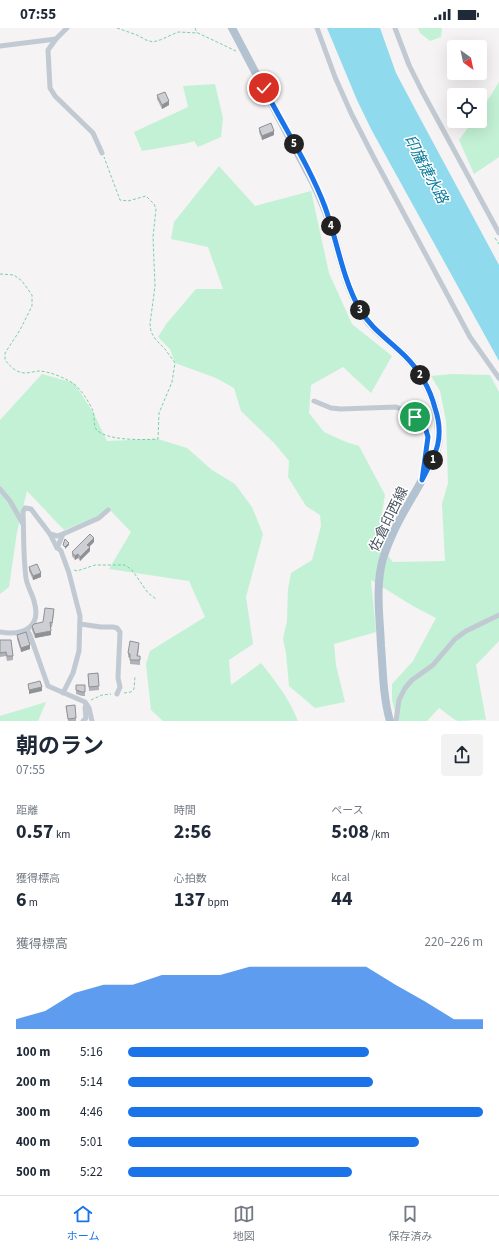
<!DOCTYPE html>
<html lang="ja">
<meta charset="utf-8">
<style>
body{margin:0;font-family:"Source Sans 3","Noto Sans JP",sans-serif;background:#f2f2f3;color:#1f2937;height:100vh;display:flex;flex-direction:column;font-size:15px;white-space:nowrap}
*{box-sizing:border-box;margin:0}
p{font-size:13px;color:#747a83}
.icon{flex:none;width:22px;height:22px;fill:none;stroke:currentColor;stroke-width:2;stroke-linecap:round;stroke-linejoin:round}
.map{position:relative;height:693px;overflow:hidden}
.details{display:flex;flex-direction:column;background:#fff;flex:1}
.details>*{flex:none}
.needle{width:26px;rotate:147deg}
.controls{position:absolute;left:447px;top:12px;display:grid;gap:8px}
.controls a{display:grid;place-items:center;width:40px;height:40px;border-radius:4px;background:#fff;box-shadow:0 4px 16px #0002;font-size:20px}
.pin{position:absolute;display:grid;place-items:center;width:34px;height:34px;color:#fff;margin:-17px;border:2px solid #fff;border-radius:50%;box-shadow:0 1px 4px #0007}
.km{position:absolute;width:20px;height:20px;margin:-10px;border-radius:50%;background:#222;color:#fff;font-size:11px;line-height:20px;text-align:center}
.round{display:grid;place-items:center;flex:none;width:42px;height:42px;border-radius:4px;background:#f2f2f3}
.summary{display:flex;align-items:center;justify-content:space-between;height:68px;padding:0 16px}
h1{font-size:22px;font-weight:700;line-height:30px}
.figures{display:grid;grid-template-columns:repeat(3,1fr);gap:6px;height:68px;padding:4px 16px}
.figures div{display:grid;align-content:center}
.figures b{font-size:20px;font-weight:700}
.figures small{font-size:11px;font-weight:400}
.figures p{font-size:11px}
.chart{height:112px;padding:8px 16px}
.chart p{display:flex;justify-content:space-between}
.chart svg{width:100%;height:72px;margin-top:4px;fill:#1a73e8;opacity:.7}
ul{padding:0 16px;list-style:none;font-size:13px}
li{display:grid;grid-template-columns:64px 48px 1fr;align-items:center;height:30px}
li i{height:10px;border-radius:5px;background:#1a73e8}
.status{display:flex;justify-content:space-between;align-items:center;height:28px;padding:0 20px;background:#fff;direction:ltr}
.status svg{height:11px;fill:currentColor}
.tabs{display:flex;justify-content:space-around;align-items:center;height:56px;border-top:1px solid #e0e1e3;background:#fff;font-size:11px;color:#747a83}
.tabs a{display:grid;justify-items:center;gap:2px}
.tabs .current{color:#1a73e8}
.map>svg:first-child{display:block}
.green{fill:#c3f1d5}
.water{fill:#90daee}
.lines{fill:none;stroke-linecap:round;stroke-linejoin:round}
.path{stroke:#7ad0a6;stroke-width:1;stroke-dasharray:3 2;stroke-linecap:butt}
.minor{stroke:#c1cad2;stroke-width:5}
.primary{stroke:#b3c2d1;stroke-width:8}
.wall{fill:#b0b2b7}
.shaded-wall{fill:#909195}
.building{fill:#cdcfd5;stroke:#909195}
.route-casing{stroke:#fff;stroke-width:8}
.route{stroke:#1a73e8;stroke-width:5}
.labels{text-anchor:middle;stroke-width:3;stroke-linejoin:round;paint-order:stroke}
.street-label{font-size:14px;fill:#4a5661;stroke:#fff}
.water-label{font-size:15px;font-style:italic;fill:#0c7c9b;stroke:#fff}
</style>
<div class="status"><b>07:55</b><svg viewBox="0 0 49 12"><path d="M0 12V9h3v3zM5 12V6h3v6zM10 12V3h3v9zM15 12V0h3v12zM26 1h20v11H26zM47 4h2v5h-2z"/></svg></div>
<div class="map">
<svg width="499" height="693" viewBox="0 0 499 693">
<rect width="100%" height="100%" fill="#f5f3f3"/>
<g class="green">
<path d="M418,0H442L441,9L430,13L420,5Z"/>
<path d="M499,54V129L474,146L459,112L473,93H480V83L491,67Z"/>
<path d="M215,56L223,90L221,109L198,119L194,113L188,115L142,123L134,104L188,79L183,58Z"/>
<path d="M219,138L255,178L311,163L329,245L352,296L392,328L371,365L343,339L311,357L309,385L324,404L346,414L359,418L385,467L377,514L393,534L445,533L442,476L448,455L446,393L440,363L431,348L452,346L490,347L499,364V613L476,637L486,692C477,691 466,693 458,693C451,690 445,684 439,680L427,693H398L397,692L392,672V656L413,633L436,590L413,578L371,552L376,604L334,616L336,637L345,674L315,680L289,658L286,625L283,611L287,593L288,561L291,545L312,532L321,498L320,487L306,478L288,449L289,433L275,416L241,383L234,360L216,350L175,335L170,321L158,309L167,295L196,261H223L208,219L171,211L174,194Z"/>
<path d="M42,346L74,355L93,384L107,413L158,411L187,420L212,442L235,456L252,479L263,506L246,569L253,616L229,632L231,657L261,635C276,654 289,670 298,693H163L151,682L146,636L150,623L205,589L189,553L109,541L131,504L111,483L64,502L27,463L17,504L9,559L0,566V392Z"/>
<path d="M46,674L38,693H0V688Z"/>
</g>
<path class="water" d="M327,0H380L396,45L414,79L499,237V333L371,101L357,72Z"/>
<g class="lines">
<g class="path">
<path d="M117,0L137,7L146,12L153,14L160,12L178,4L198,5L236,23"/>
<path d="M195,0L197,5"/>
<path d="M495,210L499,216"/>
<path d="M0,246L14,247L22,253L32,267V278L20,302L5,325V332C10,338 16,345 25,345C30,345 35,343 40,343C51,344 62,349 71,354C79,358 90,375 93,383C95,389 93,396 96,401C105,413 144,412 158,411L159,385L172,354L175,335L165,321L156,312L151,304L150,296L155,258L153,209L156,181L154,176L146,168L128,173L120,172L104,129"/>
<path d="M74,542L77,543L95,537H125L132,542L148,565L156,571"/>
<path d="M124,665L131,664L134,661L135,648"/>
<path d="M91,672L102,667L111,666"/>
</g>
<g class="minor">
<path d="M67,0L56,11L48,22L50,60L55,68L93,105L102,125"/>
<path d="M317,0L335,49L351,85L374,130L470,309L499,350"/>
<path d="M395,0L409,37L422,63L499,205"/>
<path d="M0,18L56,11"/>
<path d="M314,373L331,380L341,381L396,379L406,383L415,389L421,396L426,402L428,409L423,445"/>
<path d="M0,461L10,473L23,496"/>
<path d="M50,506L57,508L63,506L99,490L108,482"/>
<path d="M57,520L63,506"/>
<path d="M80,596L101,599H113L117,600L120,604L118,650L120,659L117,666"/>
<path d="M27,602L30,607L48,658L85,674L89,680L92,693"/>
<path d="M0,604C23,608 42,600 34,573C32,565 27,558 26,550C23,528 24,506 23,484L25,480L31,481L50,506L56,518L61,523L69,545L80,588L79,623L73,645L63,665"/>
<path d="M83,693L86,690L85,680L86,676"/>
<path d="M396,693L399,672L405,660L412,652L433,637L455,611L466,603L499,587"/>
</g>
<path class="primary" d="M232,0L314,156C321,171 327,185 332,201C341,231 347,266 366,291C377,306 393,315 406,329C425,348 438,377 439,404C440,422 430,437 422,452C413,469 402,485 394,503C389,514 383,527 381,539C376,565 380,592 381,618C383,643 383,669 390,693"/>
</g>
<g class="wall">
<path d="M157,67L169,77L162,81L157,71Z"/>
<path d="M259,100L274,107L262,112L259,104Z"/>
<path d="M94,514L89,519L90,523L80,533L78,530L75,532L72,528V524Z"/>
<path d="M29,539L41,549L33,552L29,543Z"/>
<path d="M54,585L52,599H50L51,607L35,610L32,602V598L43,594Z"/>
<path d="M17,607L30,621L21,624L17,611Z"/>
<path d="M0,612L13,628V632L7,633L6,628L0,629Z"/>
<path d="M139,619L138,628L140,632V637L130,636V630L128,629V625Z"/>
<path d="M98,645L99,662L89,663L88,646Z"/>
<path d="M76,657H85V668H82L76,666Z"/>
<path d="M66,678L76,690V693H68Z"/>
</g>
<g class="shaded-wall">
<path d="M169,73V77L162,81V77Z"/>
<path d="M274,103V107L262,112V108Z"/>
<path d="M94,510V514L87,521V517Z"/>
<path d="M69,515V517L65,521V519Z"/>
<path d="M90,519V523L80,533V529Z"/>
<path d="M78,526V530L75,532V528Z"/>
<path d="M41,545V549L33,552V548Z"/>
<path d="M51,603V607L35,610V606Z"/>
<path d="M30,617V621L21,624V620Z"/>
<path d="M42,659V663L29,666V662Z"/>
</g>
<g class="building">
<path d="M165,64L169,73L162,77L157,67Z"/>
<path d="M271,95L274,103L262,108L259,100Z"/>
<path d="M90,506L94,510L87,517L90,519L80,529L78,526L75,528L72,524Z"/>
<path d="M65,511L69,515L65,519L63,517Z"/>
<path d="M37,536L41,545L33,548L29,539Z"/>
<path d="M45,580L54,581L52,595L50,594L51,603L35,606L32,598L34,596L43,594Z"/>
<path d="M26,604L30,617L21,620L17,607Z"/>
<path d="M0,612H11L13,628H7L6,624L0,625Z"/>
<path d="M130,613L139,615L137,628H140V632H130V626L128,625Z"/>
<path d="M98,645L99,658L89,659L88,646Z"/>
<path d="M40,653L42,659L29,662L28,656Z"/>
<path d="M76,657H85V664H82L76,662Z"/>
<path d="M75,677L76,690L68,691L66,678Z"/>
</g>
<g class="lines">
<g class="route-casing">
<path id="route" d="M264,60C284,99 310,139 325,179C337,212 342,249 359,280C371,301 388,311 405,328C419,342 430,361 435,380C445,410 436,426 422,452L428,409L426,402L415,389"/>
</g>
<use href="#route" class="route"/>
</g>
<g class="labels">
<g class="street-label">
<text transform="translate(388 491) rotate(-64)" y="5">佐倉印西線</text>
</g>
<g class="water-label">
<text transform="translate(426 141) rotate(62)" y="5">印旛捷水路</text>
</g>
</g>
</svg>
<div class="controls">
<a><svg class="needle" viewBox="-14 -14 28 28"><path d="M0-13l5 13h-10z" fill="#e53935"/><path d="M0 13l5-13h-10z" fill="#747a83"/></svg></a>
<a><svg class="icon" aria-label="locate" viewBox="0 0 24 24"><circle cx="12" cy="12" r="6"/><path d="M12 2v4M12 18v4M2 12h4M18 12h4"/></svg></a>
</div>
<div class="pin" style="left:415px;top:389px;background:#1e9e55"><svg class="icon" aria-label="arrive" viewBox="0 0 24 24"><path d="M6 21V4h12l-3 4 3 4H6"/></svg></div>
<div class="pin" style="left:264px;top:60px;background:#d93025"><svg class="icon" aria-label="check" viewBox="0 0 24 24"><path d="M5 12l5 5 9-10"/></svg></div>
<b class="km" style="left:433px;top:432px">1</b>
<b class="km" style="left:420px;top:347px">2</b>
<b class="km" style="left:360px;top:282px">3</b>
<b class="km" style="left:331px;top:198px">4</b>
<b class="km" style="left:294px;top:116px">5</b>
</div>
<section class="details">
<div class="summary"><div><h1>朝のラン</h1><p>07:55</p></div><a class="round"><svg class="icon" aria-label="share" viewBox="0 0 24 24"><path d="M12 15V3M7 8l5-5 5 5M5 13v7h14v-7"/></svg></a></div>
<div class="figures">
<div><p>距離</p><b>0.57<small> km</small></b></div>
<div><p>時間</p><b>2:56</b></div>
<div><p>ペース</p><b>5:08<small> /km</small></b></div>
</div>
<div class="figures">
<div><p>獲得標高</p><b>6<small> m</small></b></div>
<div><p>心拍数</p><b>137<small> bpm</small></b></div>
<div><p>kcal</p><b>44</b></div>
</div>
<div class="chart"><p><span>獲得標高</span>220–226 m</p>
<svg viewBox="0 0 160 44" preserveAspectRatio="none"><path d="M0 44V38L10 33L20 22L30 17L40 17L50 11L60 11L70 11L80 6L90 6L100 6L110 6L120 6L130 17L140 27L150 38L160 38V44z"/></svg>
</div>
<ul>
<li><b>100 m</b>5:16<i style="width:68%"></i></li>
<li><b>200 m</b>5:14<i style="width:69%"></i></li>
<li><b>300 m</b>4:46<i style="width:100%"></i></li>
<li><b>400 m</b>5:01<i style="width:82%"></i></li>
<li><b>500 m</b>5:22<i style="width:63%"></i></li>
</ul>
</section>
<nav class="tabs">
<a class="current"><svg class="icon" aria-label="home" viewBox="0 0 24 24"><path d="M3 11l9-7 9 7M6 9v11h12V9"/></svg>ホーム</a>
<a><svg class="icon" aria-label="map" viewBox="0 0 24 24"><path d="M3 6l6-2 6 2 6-2v14l-6 2-6-2-6 2zM9 4v14M15 6v14"/></svg>地図</a>
<a><svg class="icon" aria-label="saved" viewBox="0 0 24 24"><path d="M7 4h10v16l-5-4-5 4z"/></svg>保存済み</a>
</nav>
